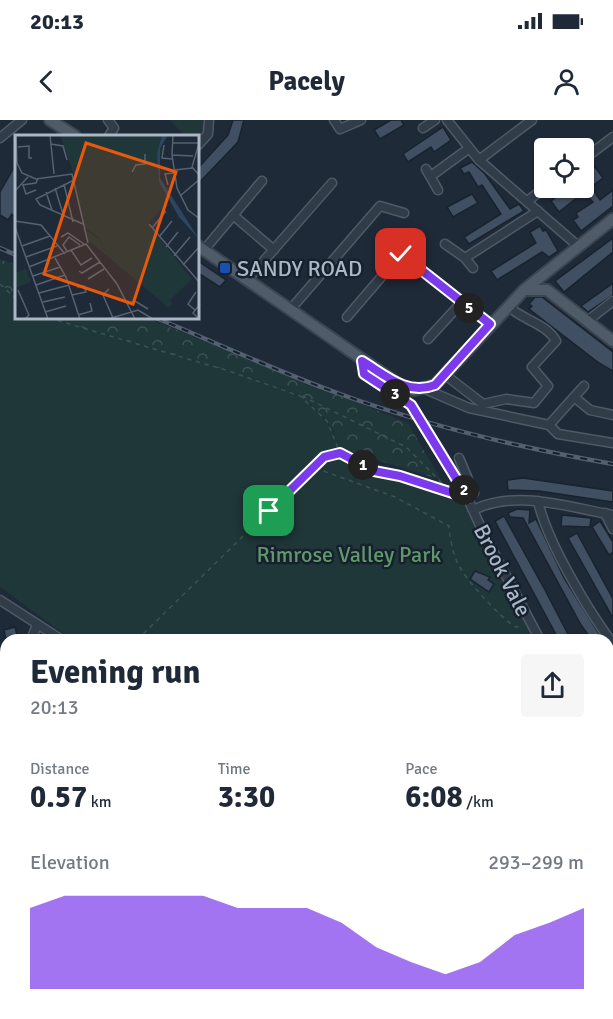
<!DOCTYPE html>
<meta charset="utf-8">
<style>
body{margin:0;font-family:Signika,sans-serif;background:#f6f6f7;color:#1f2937;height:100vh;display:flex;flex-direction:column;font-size:22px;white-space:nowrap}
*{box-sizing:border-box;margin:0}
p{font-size:20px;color:#747a83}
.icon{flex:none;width:33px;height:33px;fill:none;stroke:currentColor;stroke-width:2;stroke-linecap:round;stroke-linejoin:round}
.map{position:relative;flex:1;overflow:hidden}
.sheet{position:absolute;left:0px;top:514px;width:614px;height:386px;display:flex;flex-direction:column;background:#fff;border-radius:18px 18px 0 0;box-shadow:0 2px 4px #0004}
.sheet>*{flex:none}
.tools{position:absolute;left:534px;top:18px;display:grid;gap:12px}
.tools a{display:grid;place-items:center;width:60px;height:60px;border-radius:6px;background:#fff;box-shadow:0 2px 4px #0004;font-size:30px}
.pin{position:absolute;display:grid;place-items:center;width:51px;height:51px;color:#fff;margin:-26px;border-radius:12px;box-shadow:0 3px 9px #0006}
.km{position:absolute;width:30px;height:30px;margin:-15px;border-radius:50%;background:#222;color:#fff;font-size:16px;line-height:30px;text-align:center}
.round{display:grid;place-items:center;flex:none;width:63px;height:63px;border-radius:6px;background:#f6f6f7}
.head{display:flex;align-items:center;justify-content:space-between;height:102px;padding:0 30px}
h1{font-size:33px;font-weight:700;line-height:45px}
.stats{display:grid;grid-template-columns:repeat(3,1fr);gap:9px;height:102px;padding:6px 30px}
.stats div{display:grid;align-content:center}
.stats b{font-size:30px;font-weight:700}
.stats small{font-size:16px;font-weight:400}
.stats p{font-size:16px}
.chart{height:168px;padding:12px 30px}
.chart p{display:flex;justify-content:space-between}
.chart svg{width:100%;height:108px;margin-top:6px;fill:#7c3aed;opacity:.7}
.status{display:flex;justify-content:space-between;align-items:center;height:42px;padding:0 30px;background:#fff;direction:ltr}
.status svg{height:16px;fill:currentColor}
header{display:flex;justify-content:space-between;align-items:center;height:78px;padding:0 30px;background:#fff;font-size:27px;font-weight:700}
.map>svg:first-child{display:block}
.forest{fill:url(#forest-crowns)}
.green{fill:#1f3739}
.water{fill:url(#water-ripples)}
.building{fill:#404f61;stroke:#19232f;stroke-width:1.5}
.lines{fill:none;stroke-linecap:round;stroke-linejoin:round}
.minor-casing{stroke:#4f5967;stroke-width:11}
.major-casing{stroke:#3b4552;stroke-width:14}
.path{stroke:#3a5354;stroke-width:1.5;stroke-dasharray:4.5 4.5;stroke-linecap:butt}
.minor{stroke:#313c49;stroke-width:8}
.major{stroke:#4f5b69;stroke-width:10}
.rail-casing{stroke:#526070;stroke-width:4.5}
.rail{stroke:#17212d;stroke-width:2;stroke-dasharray:7;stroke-linecap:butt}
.minor-bridge-casing{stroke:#4f5967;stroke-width:11;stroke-linecap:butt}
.minor-bridge{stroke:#313c49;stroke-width:8}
.route-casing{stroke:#fff;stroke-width:12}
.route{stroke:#7c3aed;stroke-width:8}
.transit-dot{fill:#1a4fb4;stroke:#17212d;stroke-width:2}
.labels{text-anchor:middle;stroke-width:5;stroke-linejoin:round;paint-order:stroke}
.poi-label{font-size:22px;fill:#abb6c6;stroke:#17212d;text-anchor:start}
.park-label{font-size:22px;fill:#61986b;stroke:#17212d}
.street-label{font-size:22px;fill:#abb6c6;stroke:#17212d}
.inset-road{fill:none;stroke:#566271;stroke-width:1.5}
.view{fill:#e8590c;fill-opacity:0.15;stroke:#e8590c;stroke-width:3}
.inset-edge{fill:none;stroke:#abb6c6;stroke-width:3}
</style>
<div class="status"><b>20:13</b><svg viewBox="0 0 49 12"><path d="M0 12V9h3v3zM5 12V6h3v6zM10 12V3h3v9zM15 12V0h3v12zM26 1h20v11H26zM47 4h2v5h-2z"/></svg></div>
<header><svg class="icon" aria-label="back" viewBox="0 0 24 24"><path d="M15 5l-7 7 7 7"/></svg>Pacely<svg class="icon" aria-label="person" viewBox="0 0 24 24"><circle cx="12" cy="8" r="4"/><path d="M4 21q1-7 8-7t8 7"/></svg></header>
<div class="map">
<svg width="613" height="899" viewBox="0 0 613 899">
<defs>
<pattern id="forest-crowns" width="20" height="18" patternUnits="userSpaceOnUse" patternTransform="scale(1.5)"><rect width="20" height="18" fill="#1f3739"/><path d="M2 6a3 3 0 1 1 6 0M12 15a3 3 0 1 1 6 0" fill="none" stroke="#3d5254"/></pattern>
<pattern id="water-ripples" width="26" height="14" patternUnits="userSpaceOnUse" patternTransform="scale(1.5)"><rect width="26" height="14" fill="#2d455f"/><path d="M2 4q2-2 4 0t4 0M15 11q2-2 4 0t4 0" fill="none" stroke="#495e74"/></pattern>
</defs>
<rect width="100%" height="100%" fill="#1e2a38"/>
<g class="forest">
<path d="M0,139L16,145V177L0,164Z"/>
<path d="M49,198H147L408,303L441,360L339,328C332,296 308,280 280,266Z"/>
<path d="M81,894H112L114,899H77Z"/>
</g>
<g class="green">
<path d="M170,0H203V11L197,16H185Z"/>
<path d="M0,164L16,177V198H49L280,266C311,281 332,299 341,333L374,351L400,356L468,378L540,520H72L0,467Z"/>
<path d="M608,630L613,638V899H124L122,894H608Z"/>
<path d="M6,673V729L0,724V688Z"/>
</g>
<path class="water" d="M0,713L6,718V741L0,736Z"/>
<g class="building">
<path d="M233,0H244L238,22L198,64V48L228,15Z"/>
<path d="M391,0H401L404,5L380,19L374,10Z"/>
<path d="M443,7L451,20L434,32L431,27L408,42L403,34Z"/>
<path d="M472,42L485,54L510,89L519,84L524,91L469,124L464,117L501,94L482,65L478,67L469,52L464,54L460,48Z"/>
<path d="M16,44V97L12,94L8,100L0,95V72Z"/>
<path d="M595,47L603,58L591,67L600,80L613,70V86L581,111L573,100L578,97L576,93L593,82L584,72L559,92L551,81L565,70L563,68H584V56Z"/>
<path d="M472,74L478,83L453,97L447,87Z"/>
<path d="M540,106L543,111L546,110L558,131L549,137L542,132L497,160L491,151L536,123L530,112Z"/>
<path d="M613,118V132L564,172L555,161Z"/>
<path d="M198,141L226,160L220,167L198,153Z"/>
<path d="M613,163V175L588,192L581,186Z"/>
<path d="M535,177H542L613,232V251L599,243L529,189L532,186L529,184Z"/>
<path d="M523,358L613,371V382L539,371L508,370L507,360Z"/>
<path d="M517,389L530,390L529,403L536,399L564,458L603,520H592L581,505L523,398L510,397L508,393Z"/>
<path d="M562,395L591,398L590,407L561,406Z"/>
<path d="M504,396L545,470L571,520H559L511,431L495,401Z"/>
<path d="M600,401L613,422V432L609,435L592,407Z"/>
<path d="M577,413L613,479V498L568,418Z"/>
<path d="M475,451L490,457L488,460L494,464L489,472L470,459Z"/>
<path d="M15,507L18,520H6L4,510Z"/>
<path d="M0,539L6,541V554L0,569Z"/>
<path d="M6,614V636L0,650V629Z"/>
<path d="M6,751V769L0,780V760Z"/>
<path d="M0,829L6,841V862L0,849Z"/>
</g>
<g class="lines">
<g class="minor-casing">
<g id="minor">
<path d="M108,0L114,8L109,16"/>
<path d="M334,0L340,9L361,0"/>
<path d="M447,0L479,40L578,126"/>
<path d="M423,8L435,0"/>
<path d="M0,18L22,0"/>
<path d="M198,25L208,14L209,0"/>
<path d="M584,39L613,17"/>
<path d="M479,40L532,0"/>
<path d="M426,49L438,70"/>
<path d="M431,56L468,29"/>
<path d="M527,81L545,68"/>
<path d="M233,95L274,130"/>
<path d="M445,124L465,138L473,148"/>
<path d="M204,130L262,61"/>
<path d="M465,138L538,91"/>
<path d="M248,159L332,63"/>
<path d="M290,190L380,86L404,93"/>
<path d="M347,197L401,134L490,204"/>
<path d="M586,202L613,181"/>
<path d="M428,219L462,182"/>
<path d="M362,241L364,254L411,285"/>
<path d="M444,254L483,284L506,279L534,283L548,266L532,247L556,221C546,203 522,200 508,186"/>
<path d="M425,269L469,288L549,305L584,266"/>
<path d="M574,277L590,290L613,295"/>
<path d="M549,305L558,314L613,323"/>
<path d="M428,314L463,368L483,412L540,520"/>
<path d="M459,338L474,373L468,378"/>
<path d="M538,381C547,422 588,490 613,524"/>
<path d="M473,390C517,369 567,387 613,395"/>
<path d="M605,393L613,409"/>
<path d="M0,480L62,520"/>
<path d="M31,520L37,505"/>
<path d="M0,599L6,584"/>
<path d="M608,630L613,638"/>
<path d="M0,864L6,875"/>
<path d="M16,894L19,899"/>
<path d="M214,894L215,899"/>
<path d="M32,899L49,895"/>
</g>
</g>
<g class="major-casing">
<g id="major">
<path d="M50,0L75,16"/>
<path d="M198,126L401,266L414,270L435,265L524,170L613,99"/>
<path d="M526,170H547L613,221"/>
</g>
</g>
<g class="path">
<path d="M0,164L16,179"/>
<path d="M49,198L229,251L300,276L327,301L340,333"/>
<path d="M302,276L406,327L450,371"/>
<path d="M315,348L395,377L449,406C450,418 452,430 457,442C463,457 502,500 516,507L523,505"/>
<path d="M137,520L324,337L340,333L374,351L400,356L458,374"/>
<path d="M608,689L613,688"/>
<path d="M608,697L613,694"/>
<path d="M0,709L6,714"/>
<path d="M138,894L139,899"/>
<path d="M360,894L366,899"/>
<path d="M559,894L561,899"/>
<path d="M420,899L425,894"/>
</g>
<use href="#minor" class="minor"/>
<use href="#major" class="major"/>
<g class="rail-casing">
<g id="rail">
<path d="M0,128L16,135"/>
<path d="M156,198C217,223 278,252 340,274C428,306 521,328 613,344"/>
</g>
</g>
<use href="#rail" class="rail"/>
<g class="minor-bridge-casing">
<path id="minor-bridge" d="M411,285L428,314"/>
</g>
<use href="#minor-bridge" class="minor-bridge"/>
</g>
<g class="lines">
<g class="route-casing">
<path id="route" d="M269,391L324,337L340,333L374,351L400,356L468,378L411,285L364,254L362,241C385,255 407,276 435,265L490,204L401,134"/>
</g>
<use href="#route" class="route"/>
</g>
<rect class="transit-dot" x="219" y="142" width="12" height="12" rx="3"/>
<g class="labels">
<g class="poi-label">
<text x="237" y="156">SANDY ROAD</text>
</g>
<g class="park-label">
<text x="349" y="442">Rimrose Valley Park</text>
</g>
<g class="street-label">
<text transform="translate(503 450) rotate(63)" y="8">Brook Vale</text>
</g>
</g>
<g transform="translate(15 15)">
<rect width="184" height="184" fill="#1e2a38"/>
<path d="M71,95L84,104L90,116L143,152L158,169L153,172L73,105Z" fill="#1f3739"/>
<path d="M45,0H148L143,42L154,65L133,89L177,144L155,165L90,116L84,103L68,91L58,37ZM11,134L16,147L0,153V138Z" fill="#1f3739"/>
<path d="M147,0L152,2L145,13V43L184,104L164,82L144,47L142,19Z" fill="#2d455f"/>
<path class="inset-road" d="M1,0L2,28L7,38L21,44L57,39L73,108M35,0L39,39M158,0L157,20L162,53L173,75L185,84M185,5L177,32L185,41M158,8H183M36,9L48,11L52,25M149,10L147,23L157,24M3,12L14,11V23H17M157,20L178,21M159,35L178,33M117,37L121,30L130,29V19M59,45L21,64L25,70L68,89M49,49L58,87M7,50L21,48L23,43M8,50L11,59L21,55M153,50L150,39L159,38M40,53L49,82M0,56L13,42M31,57L37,75M165,61L185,44M0,86L26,90L50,119M134,89L185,148M0,92L33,184M137,93L151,76M46,102L53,98L69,109M144,102L157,86M7,111L35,101M151,112L163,97M56,115L66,130L77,123M52,116L48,110L54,102L65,110M159,121L175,102M11,122L42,111M40,123L51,142L65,184M168,130L185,111M14,132L71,109L102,149L120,184M64,136L67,138L85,127M18,141L45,132M73,144L89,134M21,150L50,140M94,154L88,160L98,183M3,155L14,180L10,184M24,158L54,150M57,160L71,157L69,151L62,152M28,167L50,162M112,169L120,166L133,174M180,175L173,169L181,157M30,177L51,171M63,180L77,176L75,168M93,184L123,175L138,184M184,184L178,178L185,169"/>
<path class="view" d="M71,8L161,37L118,169L29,139Z"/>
<rect width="184" height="184" class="inset-edge"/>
</g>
</svg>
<div class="tools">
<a><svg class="icon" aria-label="locate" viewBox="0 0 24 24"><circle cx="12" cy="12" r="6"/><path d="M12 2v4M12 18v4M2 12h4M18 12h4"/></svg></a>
</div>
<div class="pin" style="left:269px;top:391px;background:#1e9e55"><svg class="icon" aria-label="arrive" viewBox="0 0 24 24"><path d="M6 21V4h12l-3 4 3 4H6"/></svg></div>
<div class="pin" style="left:401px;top:134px;background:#d93025"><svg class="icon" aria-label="check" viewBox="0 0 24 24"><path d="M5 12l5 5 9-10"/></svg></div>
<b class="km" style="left:363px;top:345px">1</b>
<b class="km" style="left:464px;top:370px">2</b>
<b class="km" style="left:395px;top:274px">3</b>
<b class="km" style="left:469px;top:188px">5</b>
<section class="sheet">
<div class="head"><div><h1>Evening run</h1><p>20:13</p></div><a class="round"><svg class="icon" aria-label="share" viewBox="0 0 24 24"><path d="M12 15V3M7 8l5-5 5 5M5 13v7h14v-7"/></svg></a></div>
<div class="stats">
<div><p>Distance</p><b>0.57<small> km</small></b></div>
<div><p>Time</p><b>3:30</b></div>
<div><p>Pace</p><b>6:08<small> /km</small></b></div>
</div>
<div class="chart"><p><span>Elevation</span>293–299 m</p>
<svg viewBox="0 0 160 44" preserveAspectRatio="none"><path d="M0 44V11L10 6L20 6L30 6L40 6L50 6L60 11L70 11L80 11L90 17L100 27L110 33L120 38L130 33L140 22L150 17L160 11V44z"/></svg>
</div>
</section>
</div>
